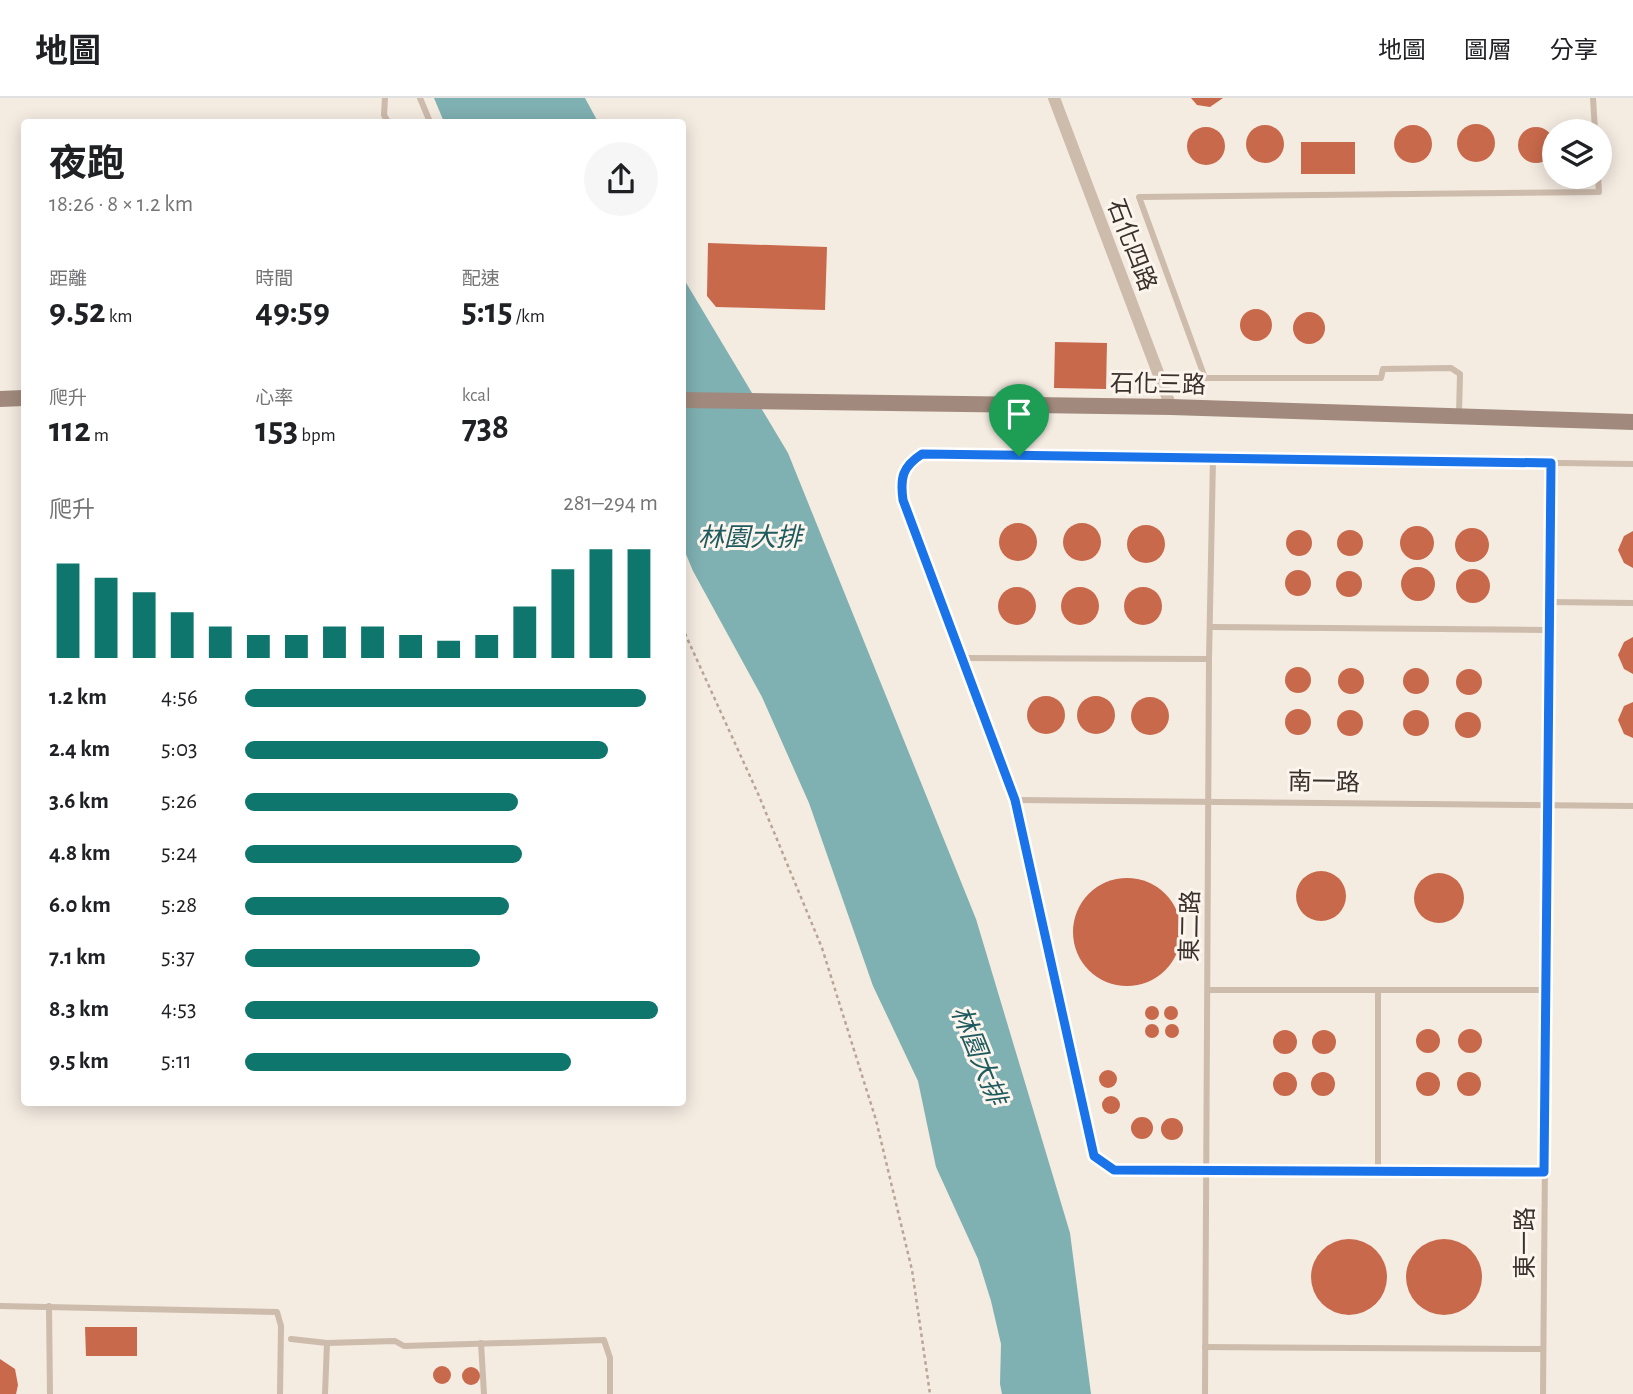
<!DOCTYPE html>
<html lang="zh-TW">
<meta charset="utf-8">
<style>
body{margin:0;font-family:"Alegreya Sans","Noto Sans TC",sans-serif;background:#f6f6f6;color:#202124;height:100vh;display:flex;flex-direction:column;font-size:26px;white-space:nowrap}
*{box-sizing:border-box;margin:0}
p{font-size:23px;color:#757577}
.icon{flex:none;width:38px;height:38px;fill:none;stroke:currentColor;stroke-width:2;stroke-linecap:round;stroke-linejoin:round}
.map{position:relative;flex:1;overflow:hidden}
.details{position:absolute;left:21px;top:21px;width:665px;height:987px;display:flex;flex-direction:column;background:#fff;border-radius:7px;box-shadow:0 4px 18px #0003}
.details>*{flex:none}
.controls{position:absolute;left:1542px;top:21px;display:grid;gap:14px}
.controls a{display:grid;place-items:center;width:70px;height:70px;border-radius:50%;background:#fff;box-shadow:0 4px 18px #0003;font-size:35px}
.pin{position:absolute;display:grid;place-items:center;width:60px;height:60px;color:#fff;margin:-72px -30px;border-radius:50% 50% 50% 0;rotate:-45deg;box-shadow:0 0 7px #0007}
.pin .icon{rotate:45deg}
.round{display:grid;place-items:center;flex:none;width:74px;height:74px;border-radius:37px;background:#f6f6f6}
.summary{display:flex;align-items:center;justify-content:space-between;height:119px;padding:0 28px}
h1{font-size:38px;font-weight:700;line-height:52px}
.metrics{display:grid;grid-template-columns:repeat(3,1fr);gap:10px;height:119px;padding:7px 28px}
.metrics div{display:grid;align-content:center}
.metrics b{font-size:35px;font-weight:700}
.metrics small{font-size:19px;font-weight:400}
.metrics p{font-size:19px}
.chart{height:196px;padding:14px 28px}
.chart p{display:flex;justify-content:space-between}
.chart svg{width:100%;height:126px;margin-top:7px;stroke:#0f766e;stroke-width:6}
ul{padding:0 28px;list-style:none;font-size:23px}
li{display:grid;grid-template-columns:112px 84px 1fr;align-items:center;height:52px}
li i{height:18px;border-radius:9px;background:#0f766e}
header{display:flex;align-items:center;gap:42px;box-sizing:border-box;height:98px;padding:0 35px;background:#fff;border-bottom:2px solid #e0e0e0}
header strong{font-size:33px}
nav{display:flex;gap:38px;margin-inline-start:auto;font-size:24px}
.map>svg:first-child{display:block}
.water{fill:#7fb0b2}
.building{fill:#c8694b}
.lines{fill:none;stroke-linecap:round;stroke-linejoin:round}
.path{stroke:#b9a596;stroke-width:2.5;stroke-dasharray:3.5 3.5;stroke-linecap:butt}
.lane{stroke:#cdbbac;stroke-width:6}
.street{stroke:#cdbbac;stroke-width:12}
.secondary{stroke:#a18a7d;stroke-width:16}
.route-casing{stroke:#fff;stroke-width:14}
.route{stroke:#1a73e8;stroke-width:9}
.labels{text-anchor:middle;stroke-width:6;stroke-linejoin:round;paint-order:stroke}
.street-label{font-size:24px;fill:#3b302b;stroke:#fbf5ee}
.water-label{font-size:26px;font-style:italic;fill:#1f5a5e;stroke:#fbf5ee}
</style>
<header>
<strong>地圖</strong>
<nav><a>地圖</a><a>圖層</a><a>分享</a></nav>
</header>
<div class="map">
<svg width="1633" height="1296" viewBox="0 0 1633 1296">
<rect width="100%" height="100%" fill="#f4ebe1"/>
<g class="water">
<path d="M434,0H585L598,24H444Z"/>
<path d="M682,178L788,355L976,821L1070,1135L1091,1296H1002L1000,1286L1001,1246L991,1203L978,1161L936,1069L918,983L873,888L809,705L762,599L693,473L683,449Z"/>
</g>
<g class="building">
<path d="M1191,0H1223L1210,9L1197,7Z"/>
<circle cx="1476" cy="45" r="19"/>
<circle cx="1265" cy="46" r="19"/>
<circle cx="1413" cy="46" r="19"/>
<circle cx="1536" cy="47" r="18"/>
<circle cx="1206" cy="48" r="19"/>
<rect x="1301" y="44" width="54" height="32"/>
<path d="M708,145L827,149L825,212L716,209L707,198Z"/>
<circle cx="1256" cy="227" r="16"/>
<circle cx="1309" cy="230" r="16"/>
<path d="M1055,244L1107,245L1106,291L1054,290Z"/>
<circle cx="1018" cy="444" r="19"/>
<circle cx="1082" cy="444" r="19"/>
<circle cx="1146" cy="446" r="19"/>
<circle cx="1417" cy="445" r="17"/>
<circle cx="1472" cy="447" r="17"/>
<circle cx="1299" cy="445" r="13"/>
<circle cx="1350" cy="445" r="13"/>
<path d="M1633,433V470L1624,465L1618,452L1624,438Z"/>
<circle cx="1418" cy="486" r="17"/>
<circle cx="1473" cy="488" r="17"/>
<circle cx="1298" cy="485" r="13"/>
<circle cx="1349" cy="486" r="13"/>
<circle cx="1080" cy="508" r="19"/>
<circle cx="1017" cy="508" r="19"/>
<circle cx="1143" cy="508" r="19"/>
<path d="M1633,539V576L1624,571L1618,557L1624,544Z"/>
<circle cx="1298" cy="582" r="13"/>
<circle cx="1351" cy="583" r="13"/>
<circle cx="1416" cy="583" r="13"/>
<circle cx="1469" cy="584" r="13"/>
<circle cx="1046" cy="617" r="19"/>
<circle cx="1096" cy="617" r="19"/>
<circle cx="1150" cy="618" r="19"/>
<path d="M1633,604V640L1624,636L1618,622L1624,608Z"/>
<circle cx="1298" cy="624" r="13"/>
<circle cx="1416" cy="625" r="13"/>
<circle cx="1350" cy="625" r="13"/>
<circle cx="1468" cy="627" r="13"/>
<circle cx="1321" cy="798" r="25"/>
<circle cx="1439" cy="800" r="25"/>
<circle cx="1127" cy="834" r="54"/>
<circle cx="1152" cy="915" r="7"/>
<circle cx="1171" cy="915" r="7"/>
<circle cx="1152" cy="933" r="7"/>
<circle cx="1172" cy="933" r="7"/>
<circle cx="1428" cy="943" r="12"/>
<circle cx="1470" cy="943" r="12"/>
<circle cx="1324" cy="944" r="12"/>
<circle cx="1285" cy="944" r="12"/>
<circle cx="1108" cy="981" r="9"/>
<circle cx="1285" cy="986" r="12"/>
<circle cx="1323" cy="986" r="12"/>
<circle cx="1469" cy="986" r="12"/>
<circle cx="1428" cy="986" r="12"/>
<circle cx="1111" cy="1007" r="9"/>
<circle cx="1142" cy="1030" r="11"/>
<circle cx="1172" cy="1031" r="11"/>
<circle cx="1349" cy="1179" r="38"/>
<circle cx="1444" cy="1179" r="38"/>
<path d="M85,1229H137V1258H86Z"/>
<path d="M0,1261L15,1271L18,1287L16,1296H0Z"/>
<circle cx="442" cy="1277" r="9"/>
<circle cx="471" cy="1278" r="9"/>
</g>
<g class="lines">
<path class="path" d="M682,529L759,698L822,850L876,1022L912,1172L930,1296"/>
<g class="lane">
<path d="M385,0L384,17L388,24"/>
<path d="M420,0L430,24"/>
<path d="M1593,0L1595,33"/>
<path d="M1459,316L1460,276L1451,270L1383,271L1381,280H1205L1139,99L1599,94L1598,79"/>
<path d="M1549,504L1633,505"/>
<path d="M1212,529L1549,532"/>
<path d="M964,560L1209,561"/>
<path d="M1015,702L1633,708"/>
<path d="M1208,892H1546"/>
<path d="M1378,892V1074"/>
<path d="M1544,1074L1113,1072L1094,1058L1015,702L903,402C899,380 902,369 921,357L1633,366"/>
<path d="M0,1208L277,1214L281,1228L280,1296"/>
<path d="M49,1208L50,1296"/>
<path d="M291,1241L327,1245"/>
<path d="M481,1245L484,1296"/>
<path d="M1205,1249L1543,1251"/>
<path d="M325,1296L327,1245L395,1243L404,1248L604,1242L610,1260V1296"/>
<path d="M1205,1296L1209,561L1213,361"/>
<path d="M1543,1296L1551,365"/>
</g>
<path class="street" d="M1054,0L1171,309"/>
<g class="secondary">
<path d="M0,301L24,300"/>
<path d="M682,302L1171,309L1633,324"/>
</g>
</g>
<g class="lines">
<g class="route-casing">
<path id="route" d="M922,356L1551,365L1544,1074L1114,1072L1094,1058L1015,702L903,402C900,380 902,369 922,356Z"/>
</g>
<use href="#route" class="route"/>
</g>
<g class="labels">
<g class="street-label">
<text transform="translate(1132 147) rotate(69)" y="8">石化四路</text>
<text transform="translate(1158 286) rotate(1)" y="8">石化三路</text>
<text transform="translate(1324 684) rotate(1)" y="8">南一路</text>
<text transform="translate(1190 828) rotate(-89)" y="8">東二路</text>
<text transform="translate(1525 1145) rotate(-90)" y="8">東一路</text>
</g>
<g class="water-label">
<text x="750" y="448">林園大排</text>
<text transform="translate(979 957) rotate(68)" y="9">林園大排</text>
</g>
</g>
</svg>
<div class="controls">
<a><svg class="icon" aria-label="layers" viewBox="0 0 24 24"><path d="M12 4l9 5-9 5-9-5zM3 14l9 5 9-5"/></svg></a>
</div>
<div class="pin" style="left:1019px;top:358px;background:#1e9e55"><svg class="icon" aria-label="arrive" viewBox="0 0 24 24"><path d="M6 21V4h12l-3 4 3 4H6"/></svg></div>
<section class="details">
<div class="summary"><div><h1>夜跑</h1><p>18:26 · 8 × 1.2 km</p></div><a class="round"><svg class="icon" aria-label="share" viewBox="0 0 24 24"><path d="M12 15V3M7 8l5-5 5 5M5 13v7h14v-7"/></svg></a></div>
<div class="metrics">
<div><p>距離</p><b>9.52<small> km</small></b></div>
<div><p>時間</p><b>49:59</b></div>
<div><p>配速</p><b>5:15<small> /km</small></b></div>
</div>
<div class="metrics">
<div><p>爬升</p><b>112<small> m</small></b></div>
<div><p>心率</p><b>153<small> bpm</small></b></div>
<div><p>kcal</p><b>738</b></div>
</div>
<div class="chart"><p><span>爬升</span>281–294 m</p>
<svg viewBox="0 0 160 44" preserveAspectRatio="none"><path d="M5 44V11M15 44V16M25 44V21M35 44V28M45 44V33M55 44V36M65 44V36M75 44V33M85 44V33M95 44V36M105 44V38M115 44V36M125 44V26M135 44V13M145 44V6M155 44V6"/></svg>
</div>
<ul>
<li><b>1.2 km</b>4:56<i style="width:97%"></i></li>
<li><b>2.4 km</b>5:03<i style="width:88%"></i></li>
<li><b>3.6 km</b>5:26<i style="width:66%"></i></li>
<li><b>4.8 km</b>5:24<i style="width:67%"></i></li>
<li><b>6.0 km</b>5:28<i style="width:64%"></i></li>
<li><b>7.1 km</b>5:37<i style="width:57%"></i></li>
<li><b>8.3 km</b>4:53<i style="width:100%"></i></li>
<li><b>9.5 km</b>5:11<i style="width:79%"></i></li>
</ul>
</section>
</div>
